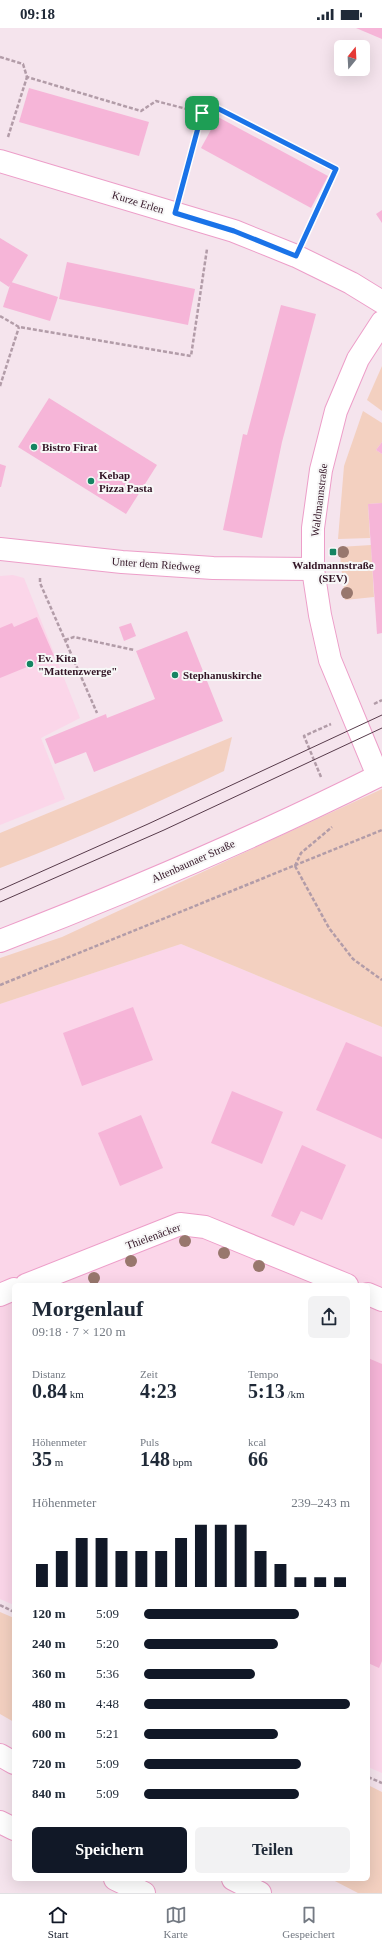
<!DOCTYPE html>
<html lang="de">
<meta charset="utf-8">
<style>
body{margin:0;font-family:Georgia,serif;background:#f2f2f3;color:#1f2937;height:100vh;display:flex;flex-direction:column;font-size:15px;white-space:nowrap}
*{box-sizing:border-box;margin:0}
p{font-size:13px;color:#747a83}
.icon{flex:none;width:22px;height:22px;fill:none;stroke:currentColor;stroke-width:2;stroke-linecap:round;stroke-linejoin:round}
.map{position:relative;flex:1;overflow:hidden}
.details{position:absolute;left:12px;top:1255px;width:358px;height:598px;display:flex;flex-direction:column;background:#fff;border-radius:6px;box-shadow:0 4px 16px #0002}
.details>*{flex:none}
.needle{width:26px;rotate:18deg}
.fabs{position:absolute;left:334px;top:12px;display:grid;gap:8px}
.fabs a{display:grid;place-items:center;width:36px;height:36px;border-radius:6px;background:#fff;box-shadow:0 4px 16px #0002;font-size:20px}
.pin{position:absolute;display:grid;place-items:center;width:34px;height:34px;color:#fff;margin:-17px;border-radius:8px;box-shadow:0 2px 6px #0006}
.round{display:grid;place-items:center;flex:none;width:42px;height:42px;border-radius:6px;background:#f2f2f3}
.summary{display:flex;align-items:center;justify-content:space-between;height:68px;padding:0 20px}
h1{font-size:22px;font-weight:700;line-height:30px}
.stats{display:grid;grid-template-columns:repeat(3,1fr);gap:6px;height:68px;padding:4px 20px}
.stats div{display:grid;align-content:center}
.stats b{font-size:20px;font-weight:700}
.stats small{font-size:11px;font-weight:400}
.stats p{font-size:11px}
.chart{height:112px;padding:8px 20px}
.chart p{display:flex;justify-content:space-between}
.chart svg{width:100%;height:72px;margin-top:4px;stroke:#111827;stroke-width:6}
.cta{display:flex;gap:8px;margin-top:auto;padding:8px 20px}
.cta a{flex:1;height:46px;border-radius:6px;background:#111827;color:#fff;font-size:16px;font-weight:700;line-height:46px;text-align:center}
.cta a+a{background:#f2f2f3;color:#1f2937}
ul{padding:0 20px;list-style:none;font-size:13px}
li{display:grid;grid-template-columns:64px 48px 1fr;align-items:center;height:30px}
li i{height:10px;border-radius:5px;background:#111827}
.status{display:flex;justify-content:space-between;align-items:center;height:28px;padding:0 20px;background:#fff;direction:ltr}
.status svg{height:11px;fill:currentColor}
.dock{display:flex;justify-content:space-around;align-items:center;height:56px;border-top:1px solid #e0e1e3;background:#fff;font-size:11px;color:#747a83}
.dock a{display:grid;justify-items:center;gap:2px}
.dock .active{color:#111827}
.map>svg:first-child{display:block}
.built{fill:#fbd6e9}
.green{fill:#f3d0c0}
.building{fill:#f6b5d8}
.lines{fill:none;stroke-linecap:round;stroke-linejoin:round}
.street-casing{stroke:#ed9ec9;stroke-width:24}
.secondary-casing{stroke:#ed9ec9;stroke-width:24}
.highway-casing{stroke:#ed9ec9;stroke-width:24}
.path{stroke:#b29ca8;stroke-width:2.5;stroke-dasharray:4 2;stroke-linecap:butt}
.street{stroke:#fff;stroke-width:22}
.secondary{stroke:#fff;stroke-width:22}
.highway{stroke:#fff;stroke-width:22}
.tram{stroke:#573b4b;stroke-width:1}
.tree{fill:#98776d}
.route-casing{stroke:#fff;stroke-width:8}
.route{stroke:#1a73e8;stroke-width:5}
.poi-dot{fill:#148462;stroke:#f7f7f7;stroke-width:1.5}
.labels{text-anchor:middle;stroke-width:4;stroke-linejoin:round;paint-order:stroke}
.street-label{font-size:11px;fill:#311324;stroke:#f7f7f7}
.poi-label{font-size:11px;font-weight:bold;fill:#311324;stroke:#f7f7f7;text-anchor:start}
</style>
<div class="status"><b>09:18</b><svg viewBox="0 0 49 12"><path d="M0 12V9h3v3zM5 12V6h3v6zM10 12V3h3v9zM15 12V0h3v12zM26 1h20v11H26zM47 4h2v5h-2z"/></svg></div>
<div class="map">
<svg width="382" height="1865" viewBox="0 0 382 1865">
<rect width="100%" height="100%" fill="#f5e4ed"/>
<g class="built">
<path d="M13,547L24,550L80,690L41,710L65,771L0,797V548Z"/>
<path d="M181,916L382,999V1745L368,1739V1257H14V1577L0,1571V976Z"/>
</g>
<g class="green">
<path d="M382,338V383L367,372Z"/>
<path d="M363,383L382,395V414L376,422L382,426V475L368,476L370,510L338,511L344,438Z"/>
<path d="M371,517L374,569L345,572L339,519Z"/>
<path d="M232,709L224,743C151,778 77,811 0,840V805Z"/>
<path d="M382,761V999L181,916L0,976V930L62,909Z"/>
<path d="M0,1584L14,1590V1694L0,1686Z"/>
<path d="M368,1757L382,1764V1865H358L331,1851H368Z"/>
</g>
<g class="building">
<path d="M356,0H382V11Z"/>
<path d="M29,60L149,94L139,128L19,94Z"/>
<path d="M218,89L328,148L311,180L201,120Z"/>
<path d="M382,182V195L376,186Z"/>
<path d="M0,210L28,227L9,259L0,253Z"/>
<path d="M67,234L195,261L188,297L59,271Z"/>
<path d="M11,254L58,269L50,293L3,279Z"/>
<path d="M281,277L316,286L282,414L262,510L223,502L243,406L247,407Z"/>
<path d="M49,370L157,437L126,486L18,419Z"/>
<path d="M382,414V426L376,422Z"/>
<path d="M0,436L6,438L1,459H0Z"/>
<path d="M382,475V605L377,606L368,476Z"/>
<path d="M37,589L54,628L0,650V600L12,595L14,599Z"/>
<path d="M131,595L136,608L124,613L119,599Z"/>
<path d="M187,603L223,693L94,744L86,724L55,736L45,711L106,686L107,690L155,671L136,623Z"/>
<path d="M133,979L153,1032L82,1058L63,1005Z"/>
<path d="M346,1014L382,1029V1111L316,1082Z"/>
<path d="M232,1063L283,1084L262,1136L211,1115Z"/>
<path d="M141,1087L163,1140L120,1158L98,1105Z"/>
<path d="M302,1117L346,1137L322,1192L301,1183L294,1198L271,1188Z"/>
<path d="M368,1330L382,1336V1633L379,1640L368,1635Z"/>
</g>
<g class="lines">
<g class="street-casing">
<g id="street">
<path d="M0,133L234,203L296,228L351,255L382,274"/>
<path d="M0,521L122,534L213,540L313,541"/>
<path d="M378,748L330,632L320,587L313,541V500L321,442L336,383L358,331L382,294"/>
<path d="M26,1257L180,1196L205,1199L347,1257"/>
<path d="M368,1266L382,1272"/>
<path d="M0,1267L14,1261"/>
</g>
</g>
<g class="secondary-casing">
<path id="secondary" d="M0,913C130,863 258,808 382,746"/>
</g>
<g class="highway-casing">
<g id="highway">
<path d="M0,1727L14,1735"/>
<path d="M0,1794L14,1801"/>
<path d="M115,1851L144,1865"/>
<path d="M233,1851L260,1865"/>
</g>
</g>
<g class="path">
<path d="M0,29L23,36L27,49L141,83L156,73L202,85L215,79L337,141L307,206"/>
<path d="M8,109L27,49"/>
<path d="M181,161L202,85"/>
<path d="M0,288L19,299L191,328L207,221"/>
<path d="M0,358L19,299"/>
<path d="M40,550V555L97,685"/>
<path d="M65,612L74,609L134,622"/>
<path d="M374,676L382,672"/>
<path d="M321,749L304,708L331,696"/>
<path d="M295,838L301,825L332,799"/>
<path d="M295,838L329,900L353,931L382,952"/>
<path d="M0,957L382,802"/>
<path d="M0,1577L14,1584"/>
<path d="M368,1749L382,1755"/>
</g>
<use href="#street" class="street"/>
<use href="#secondary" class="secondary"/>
<use href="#highway" class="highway"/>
<g class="tram">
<path d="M0,862L148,796L382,687"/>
<path d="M0,874L164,802L382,700"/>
</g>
</g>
<g class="tree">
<circle cx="343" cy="524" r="6"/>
<circle cx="347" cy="565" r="6"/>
<circle cx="185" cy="1213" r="6"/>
<circle cx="224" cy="1225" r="6"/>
<circle cx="131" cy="1233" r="6"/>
<circle cx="259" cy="1238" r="6"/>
<circle cx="94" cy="1250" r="6"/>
</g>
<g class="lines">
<g class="route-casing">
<path id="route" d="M215,79L336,141L296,228L234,203L175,185L202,85Z"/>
</g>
<use href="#route" class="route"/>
</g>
<g class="poi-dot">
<circle cx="34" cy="419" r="4"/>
<circle cx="91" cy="453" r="4"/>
<rect x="329" y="520" width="8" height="8" rx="2"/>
<circle cx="30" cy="636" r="4"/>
<circle cx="175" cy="647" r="4"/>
</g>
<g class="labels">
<g class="street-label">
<text transform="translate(138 174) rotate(17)" y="4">Kurze Erlen</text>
<text transform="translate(319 472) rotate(-83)" y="4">Waldmannstraße</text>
<text transform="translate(156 536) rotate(4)" y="4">Unter dem Riedweg</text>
<text transform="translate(193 833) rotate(-24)" y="4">Altenbaunaer Straße</text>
<text transform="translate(153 1208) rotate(-20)" y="4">Thielenäcker</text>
</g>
<g class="poi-label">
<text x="42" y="423">Bistro Firat</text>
<text x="99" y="451">Kebap<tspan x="99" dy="13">Pizza Pasta</tspan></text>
<text x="333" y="541" text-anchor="middle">Waldmannstraße<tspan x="333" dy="13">(SEV)</tspan></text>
<text x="38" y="634">Ev. Kita<tspan x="38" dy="13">"Mattenzwerge"</tspan></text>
<text x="183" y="651">Stephanuskirche</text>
</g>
</g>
</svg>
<div class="fabs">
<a><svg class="needle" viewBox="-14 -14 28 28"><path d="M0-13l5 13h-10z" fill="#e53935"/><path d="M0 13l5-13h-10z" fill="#747a83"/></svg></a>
</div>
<div class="pin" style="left:202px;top:85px;background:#1e9e55"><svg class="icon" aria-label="arrive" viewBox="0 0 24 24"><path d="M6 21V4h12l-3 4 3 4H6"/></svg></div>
<section class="details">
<div class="summary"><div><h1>Morgenlauf</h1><p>09:18 · 7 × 120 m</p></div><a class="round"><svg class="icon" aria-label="share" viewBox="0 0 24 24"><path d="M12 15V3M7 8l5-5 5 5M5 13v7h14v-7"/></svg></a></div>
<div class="stats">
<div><p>Distanz</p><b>0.84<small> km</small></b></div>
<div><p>Zeit</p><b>4:23</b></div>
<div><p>Tempo</p><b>5:13<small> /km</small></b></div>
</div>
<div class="stats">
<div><p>Höhenmeter</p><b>35<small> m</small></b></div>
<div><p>Puls</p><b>148<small> bpm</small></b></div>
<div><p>kcal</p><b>66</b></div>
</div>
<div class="chart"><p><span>Höhenmeter</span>239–243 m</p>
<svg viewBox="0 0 160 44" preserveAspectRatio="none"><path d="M5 44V30M15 44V22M25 44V14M35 44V14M45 44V22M55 44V22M65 44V22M75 44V14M85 44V6M95 44V6M105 44V6M115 44V22M125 44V30M135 44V38M145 44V38M155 44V38"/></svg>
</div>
<ul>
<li><b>120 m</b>5:09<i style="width:75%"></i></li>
<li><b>240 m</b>5:20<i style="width:65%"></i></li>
<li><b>360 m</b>5:36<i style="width:54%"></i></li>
<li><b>480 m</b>4:48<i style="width:100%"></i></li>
<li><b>600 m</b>5:21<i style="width:65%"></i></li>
<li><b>720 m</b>5:09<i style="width:76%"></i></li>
<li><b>840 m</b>5:09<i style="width:75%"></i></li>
</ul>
<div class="cta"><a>Speichern</a><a>Teilen</a></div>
</section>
</div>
<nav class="dock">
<a class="active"><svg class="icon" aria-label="home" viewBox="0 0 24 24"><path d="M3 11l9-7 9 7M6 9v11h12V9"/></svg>Start</a>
<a><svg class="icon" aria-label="map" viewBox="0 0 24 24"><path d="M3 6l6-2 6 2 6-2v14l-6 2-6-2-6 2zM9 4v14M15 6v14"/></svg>Karte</a>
<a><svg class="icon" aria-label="saved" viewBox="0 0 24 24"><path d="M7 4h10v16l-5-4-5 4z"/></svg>Gespeichert</a>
</nav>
